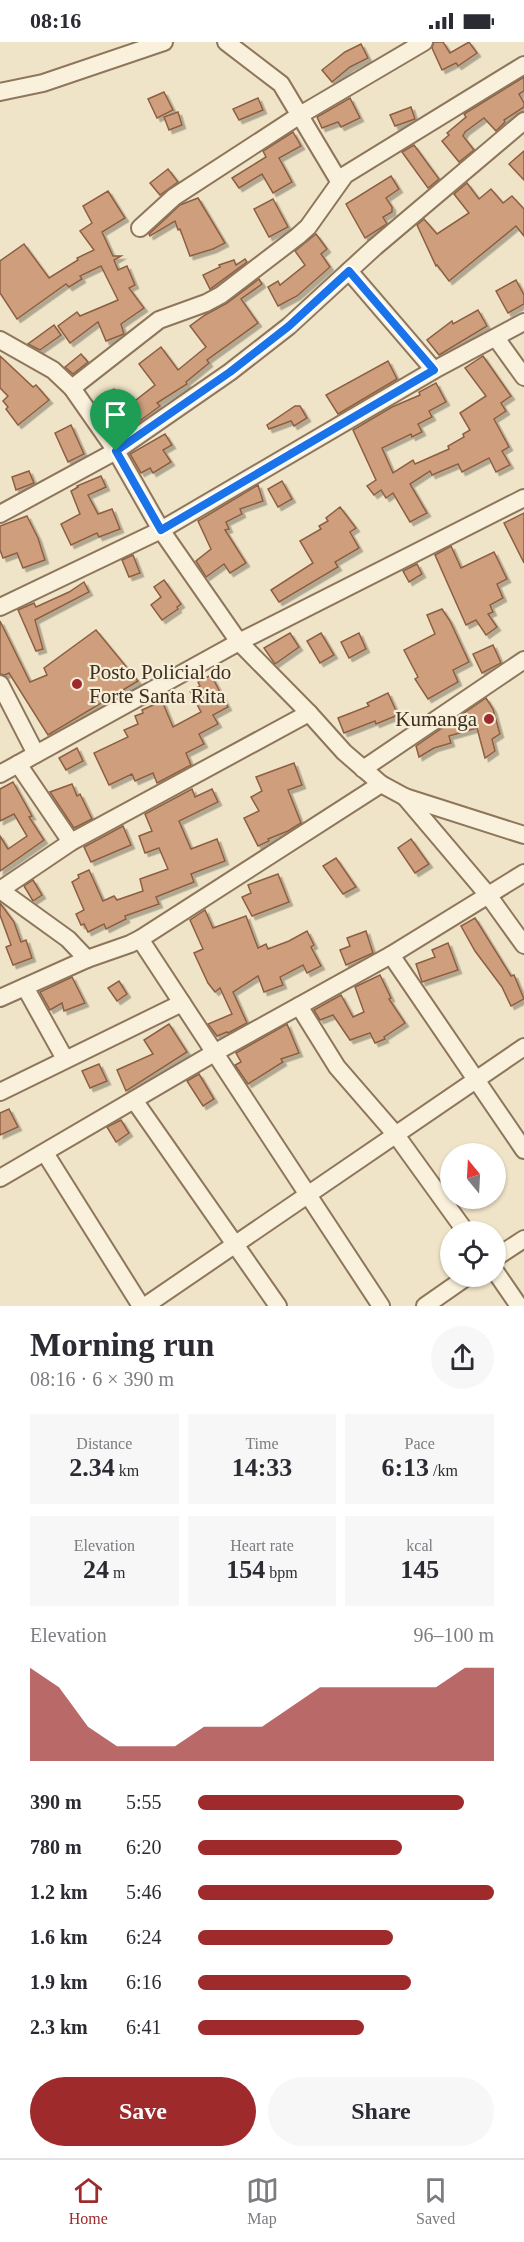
<!DOCTYPE html>
<meta charset="utf-8">
<style>
body{margin:0;font-family:"Times New Roman",serif;background:#f7f7f7;color:#2b2b33;height:100vh;display:flex;flex-direction:column;font-size:22px;white-space:nowrap}
*{box-sizing:border-box;margin:0}
p{font-size:20px;color:#7c7c81}
.icon{flex:none;width:33px;height:33px;fill:none;stroke:currentColor;stroke-width:2;stroke-linecap:round;stroke-linejoin:round}
.map{position:relative;height:1264px;overflow:hidden}
.details{display:flex;flex-direction:column;background:#fff;flex:1}
.details>*{flex:none}
.needle{width:39px;rotate:342deg}
.controls{position:absolute;left:440px;top:1101px;display:grid;gap:12px}
.controls a{display:grid;place-items:center;width:66px;height:66px;border-radius:50%;background:#fff;box-shadow:0 2px 4px #0004;font-size:30px}
.pin{position:absolute;display:grid;place-items:center;width:51px;height:51px;color:#fff;margin:-62px -26px;border-radius:50% 50% 50% 0;rotate:-45deg;box-shadow:0 0 6px #0007}
.pin .icon{rotate:45deg}
.round{display:grid;place-items:center;flex:none;width:63px;height:63px;border-radius:32px;background:#f7f7f7}
.head{display:flex;align-items:center;justify-content:space-between;height:102px;padding:0 30px}
h1{font-size:33px;font-weight:600;line-height:45px}
.stats{display:grid;grid-template-columns:repeat(3,1fr);gap:9px;height:102px;padding:6px 30px}
.stats div{display:grid;align-content:center;border-radius:0px;background:#f7f7f7;text-align:center}
.stats b{font-size:26px;font-weight:600}
.stats small{font-size:16px;font-weight:400}
.stats p{font-size:16px}
.chart{height:168px;padding:12px 30px}
.chart p{display:flex;justify-content:space-between}
.chart svg{width:100%;height:108px;margin-top:6px;fill:#9e2a2b;opacity:.7}
.primary-button{display:flex;gap:12px;margin-top:auto;padding:12px 30px}
.primary-button a{flex:1;height:69px;border-radius:36px;background:#9e2a2b;color:#fff;font-size:24px;font-weight:600;line-height:69px;text-align:center}
.primary-button a+a{background:#f7f7f7;color:#2b2b33}
ul{padding:0 30px;list-style:none;font-size:20px}
li{display:grid;grid-template-columns:96px 72px 1fr;align-items:center;height:45px}
li i{height:15px;border-radius:8px;background:#9e2a2b}
.status{display:flex;justify-content:space-between;align-items:center;height:42px;padding:0 30px;background:#fff;direction:ltr}
.status svg{height:16px;fill:currentColor}
.tabs{display:flex;justify-content:space-around;align-items:center;height:84px;border-top:2px solid #e1e1e2;background:#fff;font-size:16px;color:#7c7c81}
.tabs a{display:grid;justify-items:center;gap:3px}
.tabs .on{color:#9e2a2b}
.map>svg:first-child{display:block}
.building{fill:#cf9f7d;stroke:#8d5f41;stroke-width:1.5;filter:url(#shadow)}
.lines{fill:none;stroke-linecap:round;stroke-linejoin:round}
.minor-casing{stroke:#8d765c;stroke-width:20}
.minor{stroke:#faf1dc;stroke-width:16}
.route-casing{stroke:#fff;stroke-width:12}
.route{stroke:#1a73e8;stroke-width:8}
.poi-dot{fill:#9e2a2b;stroke:#f7eed8;stroke-width:2}
.labels{text-anchor:middle;stroke-width:4.5;stroke-linejoin:round;paint-order:stroke}
.poi-label{font-size:21px;fill:#3d2e20;stroke:#f7eed8;text-anchor:start}
</style>
<div class="status"><b>08:16</b><svg viewBox="0 0 49 12"><path d="M0 12V9h3v3zM5 12V6h3v6zM10 12V3h3v9zM15 12V0h3v12zM26 1h20v11H26zM47 4h2v5h-2z"/></svg></div>
<div class="map">
<svg width="524" height="1264" viewBox="0 0 524 1264">
<defs>
<filter id="shadow"><feDropShadow dx="3.5" dy="3.5" stdDeviation="0" flood-color="#0004"/></filter>
</defs>
<rect width="100%" height="100%" fill="#f0e4c8"/>
<g class="building">
<path d="M434,0H443L450,11L469,0L477,11L458,24L456,21L442,28L432,6Z"/>
<path d="M361,2L368,16L350,25L332,40L322,28L345,10Z"/>
<path d="M524,35V49L519,52L524,61V65L504,78L505,80L496,89L484,76L465,90L463,94L474,108L459,120L442,99L449,93L447,91L466,75L464,72Z"/>
<path d="M164,50L173,68L157,76L148,57Z"/>
<path d="M258,56L263,68L239,78L233,67Z"/>
<path d="M350,56L360,76L341,85L338,80L322,86L317,75Z"/>
<path d="M411,65L415,77L395,84L390,73Z"/>
<path d="M178,70L182,83L169,88L164,75Z"/>
<path d="M293,90L301,104L279,116L292,140L273,151L262,132L239,146L232,136L266,115L263,109Z"/>
<path d="M414,103L439,137L428,146L402,110Z"/>
<path d="M524,109V138L509,122Z"/>
<path d="M168,127L178,140L160,153L150,141Z"/>
<path d="M391,134L399,147L386,156L392,165V170L383,175L387,182L365,196L346,162Z"/>
<path d="M467,141L479,157L491,147L503,161L512,154L524,167V194L516,184L449,239L437,223L436,224L417,183L424,177L437,192L469,171L454,152Z"/>
<path d="M108,149L125,176L102,190L113,214H121L114,218L118,228L127,224L135,243L129,246L144,266L121,282L124,292L106,299L98,280L70,301L58,284L77,270L80,274L118,258L101,224L80,234L82,237L69,245L66,242L17,277L0,251V219L24,202L49,236L78,218L77,216L94,208L80,189L92,181L83,164Z"/>
<path d="M198,156L225,201L213,207L190,214L180,187L178,188L175,179L150,194L149,192L180,163Z"/>
<path d="M273,157L288,185L269,195L254,167Z"/>
<path d="M316,192L327,207L321,212L330,225L297,254L278,264L268,245L278,239L280,243L305,223L295,209Z"/>
<path d="M245,217L247,220L210,247L203,233L220,225L219,223L234,218L236,223Z"/>
<path d="M259,237L262,242L241,257L258,281L207,318L209,321L186,340L187,342L157,361L160,364L119,394L95,360L114,347L127,365L155,343L139,322L161,305L178,328L206,305L190,284L205,273L227,261Z"/>
<path d="M516,238L524,253V262L508,271L496,249Z"/>
<path d="M478,268L487,284L439,313L427,298L452,279L453,282Z"/>
<path d="M54,283L61,293L40,308L28,302Z"/>
<path d="M81,312L88,320L73,332L65,325Z"/>
<path d="M0,314L33,345L36,343L49,358L18,383L6,367L8,365L3,359L8,354L0,346Z"/>
<path d="M483,314L511,354L501,361L506,369L494,377L509,405L502,409L510,423L496,430L489,416L462,430L458,422L432,433L430,429L410,442L427,471L410,480L393,451L386,456L381,448L374,453L367,444L376,438L353,388L392,365L420,353L419,350L436,341L446,360L429,369L432,375L418,382L422,390L412,395L411,392L382,406L393,431L413,418L415,422L449,407L448,404L464,395L463,392L470,388L460,371L486,354L465,326Z"/>
<path d="M388,319L397,337L338,372L326,353Z"/>
<path d="M295,364H300L307,376L294,384L291,379L269,387L267,383Z"/>
<path d="M71,383L84,412L68,420L55,391Z"/>
<path d="M165,392L172,403L163,408L171,420L153,431L150,426L141,431L130,412Z"/>
<path d="M29,429L34,441L16,448L12,435Z"/>
<path d="M101,434L106,445L88,453L98,472L112,467L120,487L99,495L97,491L71,503L61,482L80,472L71,449L78,445L77,444Z"/>
<path d="M282,439L292,457L278,465L268,447Z"/>
<path d="M258,443L263,459L240,467L242,472L226,480L229,487L225,488L246,521L230,531L224,522L206,535L196,519L211,507L198,479Z"/>
<path d="M340,465L356,486L350,490L359,506L335,520L338,525L279,560L271,548L313,521L300,499L321,487L319,484L328,479L326,476Z"/>
<path d="M524,471V521L504,481Z"/>
<path d="M27,474L38,496L45,518L23,526L17,511L3,516L0,508V484Z"/>
<path d="M451,504L461,526L494,510L507,537L497,542L503,556L490,563L493,570L488,572L497,585L486,593L476,578L466,583L435,513Z"/>
<path d="M133,513L140,531L129,535L122,518Z"/>
<path d="M417,522L422,532L409,540L403,529Z"/>
<path d="M164,538L181,562L177,565L178,567L162,578L151,563L161,555L154,545Z"/>
<path d="M84,540L89,550L35,578L43,607L36,609L18,568L34,561L36,565L69,550Z"/>
<path d="M442,567L450,579L469,620L453,628L458,640L428,657L415,637L418,635L404,608L435,592L427,573Z"/>
<path d="M0,579L30,640L47,633L44,626L96,588L138,639L48,693L9,631L5,633L0,632Z"/>
<path d="M290,591L299,605L275,622L264,606Z"/>
<path d="M321,591L334,613L320,621L307,599Z"/>
<path d="M359,591L366,607L349,616L341,600Z"/>
<path d="M493,603L501,621L482,631L473,612Z"/>
<path d="M211,633L228,665L213,673L218,682L199,692L204,702L186,711L191,723L157,741L153,731L135,739L132,732L109,743L94,711L128,695L124,688L138,682L135,674L143,671L142,668L162,659L173,685L201,670L190,649L200,644L198,640Z"/>
<path d="M388,651L398,673L376,682L375,679L344,691L338,676L369,664L367,661Z"/>
<path d="M486,656L493,667L500,692L492,697L495,709L485,716L477,686L449,694L451,701L434,706L419,715L416,704Z"/>
<path d="M77,706L83,719L66,728L59,716Z"/>
<path d="M294,721L302,743L288,748L301,781L288,789L268,797L269,799L258,804L244,776L259,769L251,755L262,749L256,735Z"/>
<path d="M13,740L32,774L29,775L44,798L0,829V794L8,807L27,794L14,772L0,779V747Z"/>
<path d="M72,742L77,754L80,752L92,777L74,786L50,750Z"/>
<path d="M192,747L195,755L212,747L218,760L179,779L191,807L217,797L225,819L191,832L194,840L156,855L159,862L125,874L126,877L106,887L104,882L88,890L84,882L81,883L76,872L84,868L72,840L79,836L78,833L89,828L103,859L114,854L117,858L143,849L140,837L168,827L159,806L145,811L139,794L152,789L145,772Z"/>
<path d="M123,784L131,803L91,820L84,805Z"/>
<path d="M411,797L429,822L415,831L398,806Z"/>
<path d="M336,816L356,845L343,852L323,824Z"/>
<path d="M278,832L289,860L252,874L242,855L251,851L248,843Z"/>
<path d="M33,838L42,853L33,859L24,844Z"/>
<path d="M0,861L14,880L21,900L26,898L32,916L13,923L6,905L11,903L0,873Z"/>
<path d="M205,868L213,886L246,874L258,906L266,902L268,907L289,899L307,889L314,903L311,905L321,924L307,931L303,923L280,935L283,943L264,950L258,934L233,950L247,981L228,991L227,990L217,994L208,982L232,972L220,946L215,950L208,941L194,911L203,907L190,878Z"/>
<path d="M475,876L511,934L514,933L524,957L511,964L502,945L475,909L461,884Z"/>
<path d="M366,889L373,911L346,923L340,908L350,904L347,896Z"/>
<path d="M448,901L458,928L422,940L416,922L435,915L432,908Z"/>
<path d="M380,933L391,956L389,957L405,981L384,995L385,997L375,1001L370,991L350,998L333,973L320,978L314,968L341,953L353,975L364,970L355,945Z"/>
<path d="M72,935L85,961L64,969L62,961L50,968L40,950Z"/>
<path d="M119,939L127,952L117,959L108,946Z"/>
<path d="M169,982L187,1010L126,1049L117,1028L153,1012L144,998Z"/>
<path d="M287,982L299,1011L281,1017L283,1020L248,1042L235,1023L241,1020L236,1011Z"/>
<path d="M99,1022L107,1039L90,1046L82,1029Z"/>
<path d="M199,1032L214,1057L203,1064L187,1039Z"/>
<path d="M9,1067L18,1085L0,1093V1071Z"/>
<path d="M121,1078L129,1091L116,1100L107,1085Z"/>
</g>
<g class="lines">
<g class="minor-casing">
<g id="minor">
<path d="M226,0L281,42L339,139"/>
<path d="M0,50L43,41L164,0"/>
<path d="M140,186L174,155L300,73L424,0"/>
<path d="M349,229L434,328"/>
<path d="M496,296L524,335"/>
<path d="M0,298L53,328L72,346L116,409L161,488L239,600L309,671L344,710L381,742L405,755L524,793"/>
<path d="M72,346L159,278L206,261L221,253L298,194L308,185L345,133L524,23"/>
<path d="M0,472L116,409L230,330L289,284L375,205L524,79"/>
<path d="M0,565L161,488L434,328L524,280"/>
<path d="M0,642L36,712"/>
<path d="M18,722L71,800"/>
<path d="M363,727L524,618"/>
<path d="M0,732L239,600L524,456"/>
<path d="M405,755L488,853L524,903"/>
<path d="M0,848L68,897L87,917L130,902L140,897L381,742"/>
<path d="M0,848L71,800L309,671"/>
<path d="M140,897L381,1264"/>
<path d="M391,913L524,1108"/>
<path d="M25,945L65,1017"/>
<path d="M0,956L87,917"/>
<path d="M299,964L337,1025L396,1093L466,1190"/>
<path d="M0,1050L182,961"/>
<path d="M134,1058L278,1264"/>
<path d="M45,1111L141,1264"/>
<path d="M0,1136L214,1011L391,913L524,831"/>
<path d="M495,1216L524,1197"/>
<path d="M495,1229L519,1264"/>
<path d="M145,1264L524,1005"/>
<path d="M425,1264L468,1234"/>
</g>
</g>
<use href="#minor" class="minor"/>
</g>
<g class="lines">
<g class="route-casing">
<path id="route" d="M349,229L434,328L161,488L116,409L230,330L289,284Z"/>
</g>
<use href="#route" class="route"/>
</g>
<g class="poi-dot">
<circle cx="77" cy="642" r="6"/>
<circle cx="489" cy="677" r="6"/>
</g>
<g class="labels">
<g class="poi-label">
<text x="89" y="637">Posto Policial do<tspan x="89" dy="24">Forte Santa Rita</tspan></text>
<text x="477" y="684" text-anchor="end">Kumanga</text>
</g>
</g>
</svg>
<div class="controls">
<a><svg class="needle" viewBox="-14 -14 28 28"><path d="M0-13l5 13h-10z" fill="#e53935"/><path d="M0 13l5-13h-10z" fill="#7c7c81"/></svg></a>
<a><svg class="icon" aria-label="locate" viewBox="0 0 24 24"><circle cx="12" cy="12" r="6"/><path d="M12 2v4M12 18v4M2 12h4M18 12h4"/></svg></a>
</div>
<div class="pin" style="left:116px;top:409px;background:#1e9e55"><svg class="icon" aria-label="arrive" viewBox="0 0 24 24"><path d="M6 21V4h12l-3 4 3 4H6"/></svg></div>
</div>
<section class="details">
<div class="head"><div><h1>Morning run</h1><p>08:16 · 6 × 390 m</p></div><a class="round"><svg class="icon" aria-label="share" viewBox="0 0 24 24"><path d="M12 15V3M7 8l5-5 5 5M5 13v7h14v-7"/></svg></a></div>
<div class="stats">
<div><p>Distance</p><b>2.34<small> km</small></b></div>
<div><p>Time</p><b>14:33</b></div>
<div><p>Pace</p><b>6:13<small> /km</small></b></div>
</div>
<div class="stats">
<div><p>Elevation</p><b>24<small> m</small></b></div>
<div><p>Heart rate</p><b>154<small> bpm</small></b></div>
<div><p>kcal</p><b>145</b></div>
</div>
<div class="chart"><p><span>Elevation</span>96–100 m</p>
<svg viewBox="0 0 160 44" preserveAspectRatio="none"><path d="M0 44V6L10 14L20 30L30 38L40 38L50 38L60 30L70 30L80 30L90 22L100 14L110 14L120 14L130 14L140 14L150 6L160 6V44z"/></svg>
</div>
<ul>
<li><b>390 m</b>5:55<i style="width:90%"></i></li>
<li><b>780 m</b>6:20<i style="width:69%"></i></li>
<li><b>1.2 km</b>5:46<i style="width:100%"></i></li>
<li><b>1.6 km</b>6:24<i style="width:66%"></i></li>
<li><b>1.9 km</b>6:16<i style="width:72%"></i></li>
<li><b>2.3 km</b>6:41<i style="width:56%"></i></li>
</ul>
<div class="primary-button"><a>Save</a><a>Share</a></div>
</section>
<nav class="tabs">
<a class="on"><svg class="icon" aria-label="home" viewBox="0 0 24 24"><path d="M3 11l9-7 9 7M6 9v11h12V9"/></svg>Home</a>
<a><svg class="icon" aria-label="map" viewBox="0 0 24 24"><path d="M3 6l6-2 6 2 6-2v14l-6 2-6-2-6 2zM9 4v14M15 6v14"/></svg>Map</a>
<a><svg class="icon" aria-label="saved" viewBox="0 0 24 24"><path d="M7 4h10v16l-5-4-5 4z"/></svg>Saved</a>
</nav>
